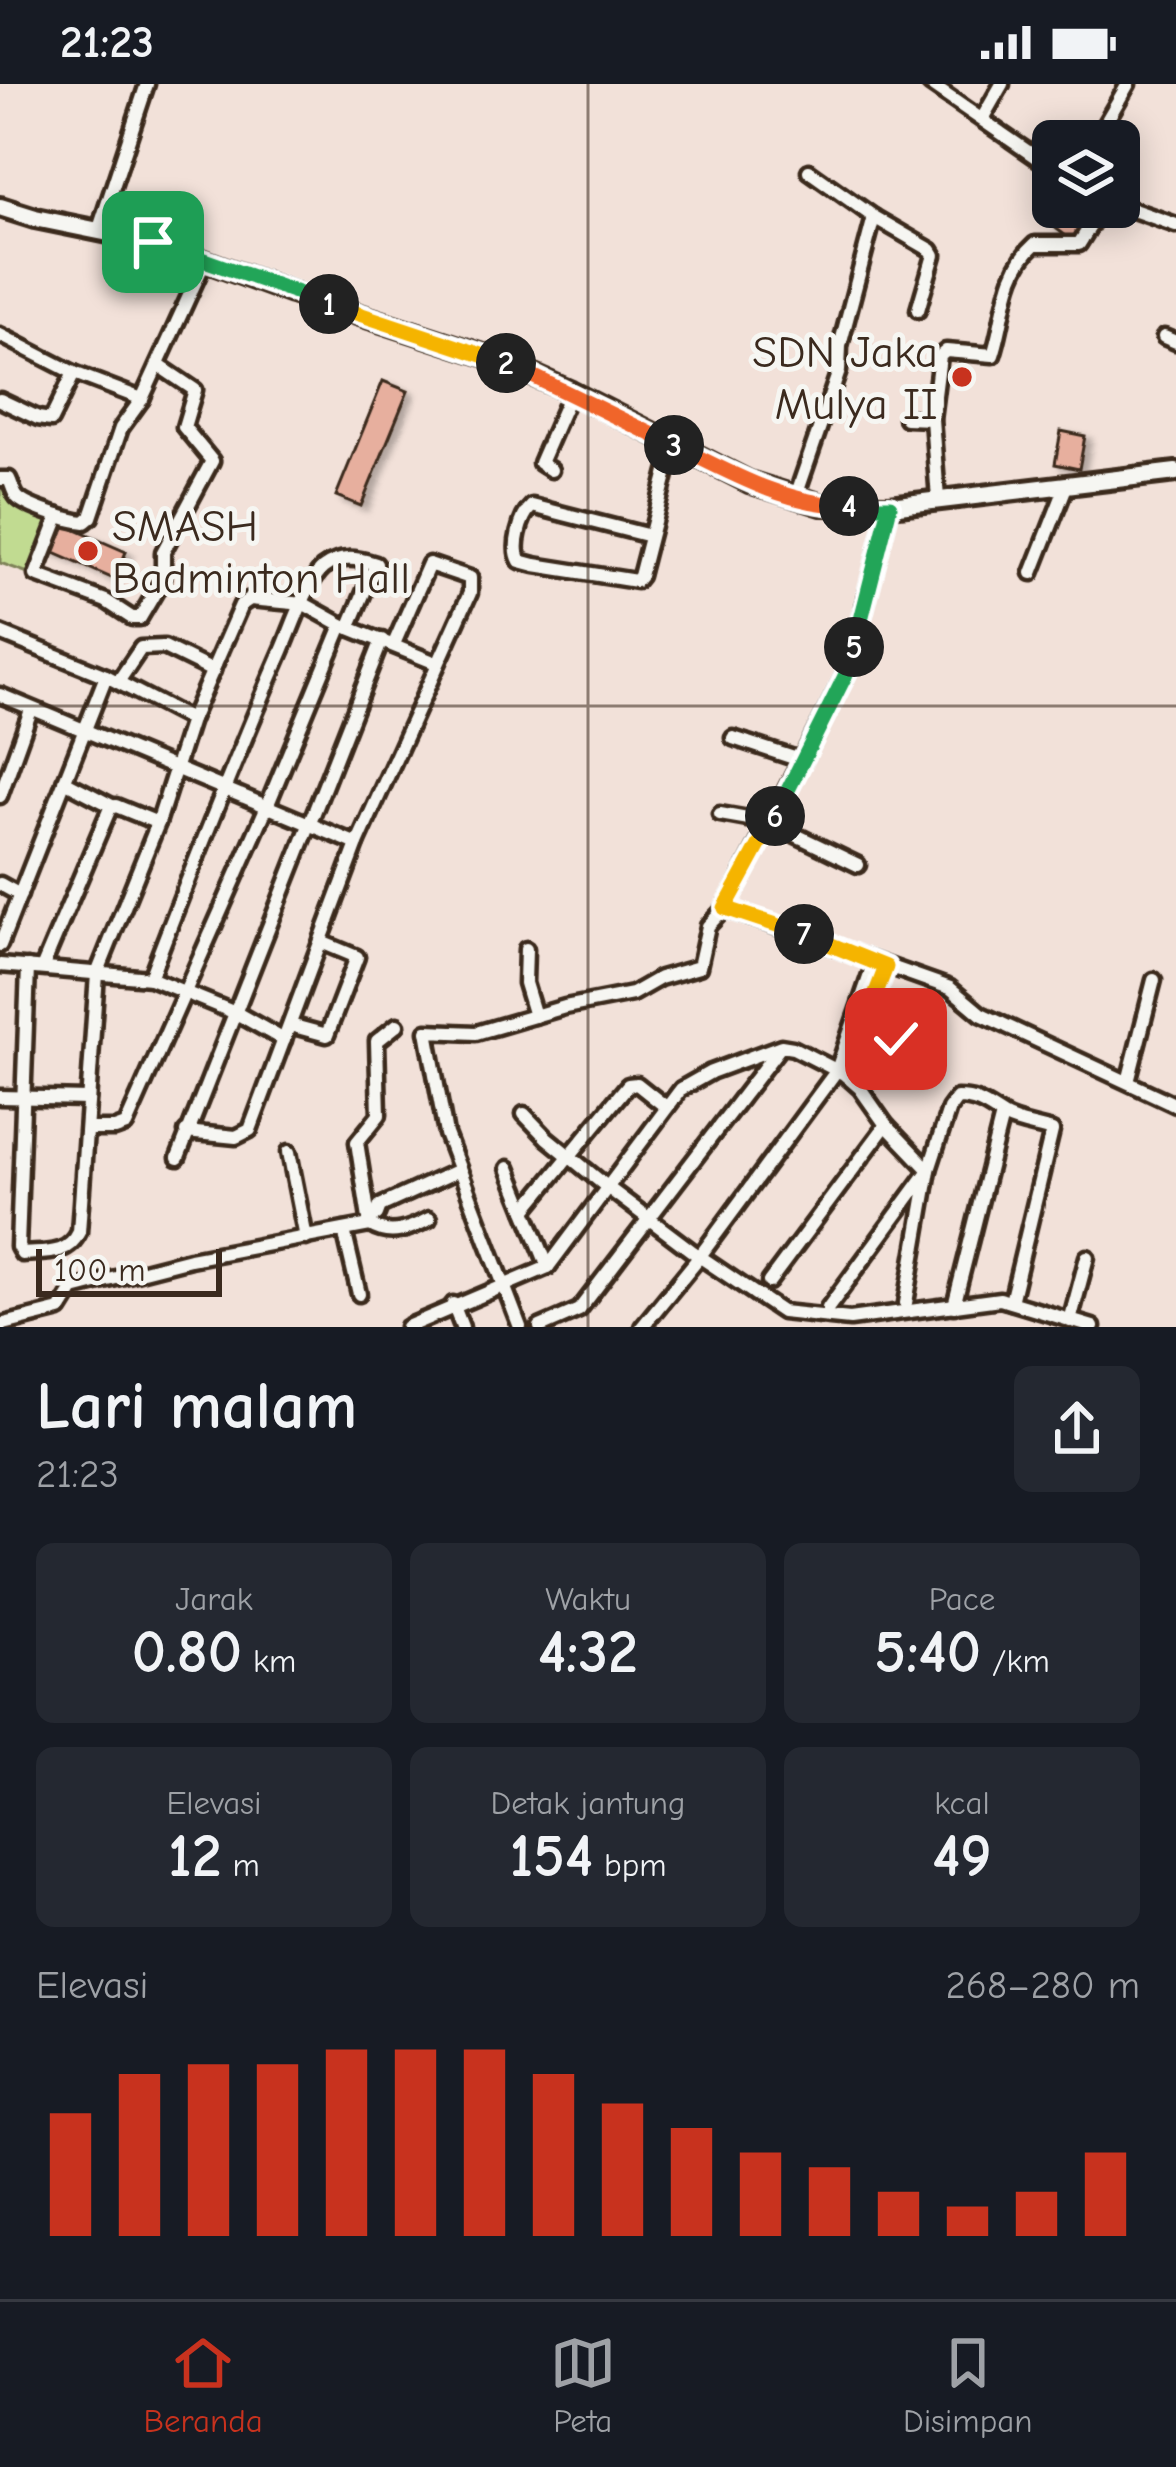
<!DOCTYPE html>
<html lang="id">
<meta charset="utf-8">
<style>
body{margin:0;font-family:"Comic Neue",sans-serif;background:#242831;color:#f1f3f6;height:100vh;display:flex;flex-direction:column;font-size:45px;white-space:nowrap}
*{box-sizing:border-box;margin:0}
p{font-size:39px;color:#9ea1a6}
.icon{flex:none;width:66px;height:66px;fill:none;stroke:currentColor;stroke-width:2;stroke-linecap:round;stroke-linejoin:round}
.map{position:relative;height:1243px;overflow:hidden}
.side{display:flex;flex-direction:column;background:#171b24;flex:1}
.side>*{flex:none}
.controls{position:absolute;left:1032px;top:36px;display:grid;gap:24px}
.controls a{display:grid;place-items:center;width:108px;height:108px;border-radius:18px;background:#171b24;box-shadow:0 6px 30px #0003;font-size:60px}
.scale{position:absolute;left:36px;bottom:30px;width:186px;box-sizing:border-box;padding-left:12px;border:6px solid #3b2a1e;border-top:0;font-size:33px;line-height:42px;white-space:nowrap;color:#3b2a1e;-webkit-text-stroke:9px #f6f6f2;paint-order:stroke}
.pin{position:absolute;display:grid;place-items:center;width:102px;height:102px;color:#fff;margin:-51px;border-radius:24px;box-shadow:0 6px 18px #0006}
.km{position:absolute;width:60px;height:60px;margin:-30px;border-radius:50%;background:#222;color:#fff;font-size:33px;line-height:60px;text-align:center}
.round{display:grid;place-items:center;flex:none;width:126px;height:126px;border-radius:18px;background:#242831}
.overview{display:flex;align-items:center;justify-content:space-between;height:204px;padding:0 36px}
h1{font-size:66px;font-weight:600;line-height:90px}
.figures{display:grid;grid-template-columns:repeat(3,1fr);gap:18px;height:204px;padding:12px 36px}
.figures div{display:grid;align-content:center;border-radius:18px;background:#242831;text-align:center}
.figures b{font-size:60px;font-weight:600}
.figures small{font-size:33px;font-weight:400}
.figures p{font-size:33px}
.chart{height:336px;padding:24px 36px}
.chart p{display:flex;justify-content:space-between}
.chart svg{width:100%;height:216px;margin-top:12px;stroke:#c8321e;stroke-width:6}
.status{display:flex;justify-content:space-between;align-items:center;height:84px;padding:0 60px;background:#171b24;direction:ltr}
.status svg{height:33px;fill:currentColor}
.tab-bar{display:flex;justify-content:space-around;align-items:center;height:168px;border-top:3px solid #363941;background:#171b24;font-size:33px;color:#9ea1a6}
.tab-bar a{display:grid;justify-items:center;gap:6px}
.tab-bar .active{color:#c8321e}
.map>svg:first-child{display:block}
.green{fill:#c1db91;stroke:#7e8258;stroke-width:3}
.building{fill:#e7af9e;stroke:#3b2a1e;stroke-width:3;filter:url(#shadow)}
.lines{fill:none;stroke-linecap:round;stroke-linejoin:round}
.street-casing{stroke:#3b2a1e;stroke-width:21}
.secondary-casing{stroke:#3b2a1e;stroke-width:26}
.street{stroke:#f6f6f2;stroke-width:12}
.secondary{stroke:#f6f6f2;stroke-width:16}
.split-1-casing{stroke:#fff;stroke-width:24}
.split-2-casing{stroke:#fff;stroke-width:24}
.split-3-casing{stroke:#fff;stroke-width:24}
.split-4-casing{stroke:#fff;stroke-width:24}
.split-5-casing{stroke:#fff;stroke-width:24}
.split-6-casing{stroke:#fff;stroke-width:24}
.split-7-casing{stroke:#fff;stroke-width:24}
.split-8-casing{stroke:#fff;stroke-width:24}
.split-1{stroke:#22a559;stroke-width:15}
.split-2{stroke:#f5b400;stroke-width:15}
.split-3{stroke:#f0652b;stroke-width:15}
.split-4{stroke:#f0652b;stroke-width:15}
.split-5{stroke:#22a559;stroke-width:15}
.split-6{stroke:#22a559;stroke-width:15}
.split-7{stroke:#f5b400;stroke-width:15}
.split-8{stroke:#f5b400;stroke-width:15}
.grid{fill:none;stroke:#3b2a1e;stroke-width:3;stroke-opacity:0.55}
.poi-dot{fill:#c8321e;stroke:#f6f6f2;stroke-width:4.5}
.labels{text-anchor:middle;stroke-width:10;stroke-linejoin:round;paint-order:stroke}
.poi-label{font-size:45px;fill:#3b2a1e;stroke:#f6f6f2;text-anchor:end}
</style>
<div class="status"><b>21:23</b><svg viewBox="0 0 49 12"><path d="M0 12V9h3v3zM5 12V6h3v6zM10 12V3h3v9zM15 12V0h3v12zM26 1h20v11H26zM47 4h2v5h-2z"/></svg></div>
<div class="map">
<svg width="1176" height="1243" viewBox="0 0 1176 1243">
<defs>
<filter id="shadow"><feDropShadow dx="6" dy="4" stdDeviation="3" flood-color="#0004"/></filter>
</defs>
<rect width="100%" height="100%" fill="#f2e1d9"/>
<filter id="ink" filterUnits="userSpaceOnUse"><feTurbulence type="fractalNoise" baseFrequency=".00833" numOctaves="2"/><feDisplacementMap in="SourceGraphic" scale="24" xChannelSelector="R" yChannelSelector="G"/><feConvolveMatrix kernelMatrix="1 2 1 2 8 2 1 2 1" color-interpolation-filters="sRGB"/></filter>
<g filter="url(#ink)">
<path class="green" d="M0,399L53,435L31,490L0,479Z"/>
<g class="building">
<path d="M1061,123H1096L1073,157L1050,140Z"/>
<path d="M383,297L408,307L361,422L336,412Z"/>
<path d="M1061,347L1085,352L1079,385L1055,380Z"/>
<path d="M62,440L126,468L114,495L50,467Z"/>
</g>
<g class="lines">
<g class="street-casing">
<g id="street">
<path d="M930,0L1053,85"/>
<path d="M982,35L1002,0"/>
<path d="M1095,57L1128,0"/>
<path d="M809,87L874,133L931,166L934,171L918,226"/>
<path d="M1119,121L1176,141"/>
<path d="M99,145L147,0"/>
<path d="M0,251L74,289L142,315"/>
<path d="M1164,253L1176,258"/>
<path d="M0,316L38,334L51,336L74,289"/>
<path d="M906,334L932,335"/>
<path d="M551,386L540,379L571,308"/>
<path d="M0,395H9C12,401 13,408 17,413C26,423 71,437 85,438L91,433L121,344L142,315L205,177"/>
<path d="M795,415L839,287L840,262L874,133"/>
<path d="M938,415L932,335L940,272L946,267L993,271C1006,233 1003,188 1035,160H1079L1102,123"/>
<path d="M59,432L36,491L106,517L132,534H140L163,495V468L212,377L184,343L195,306L158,281"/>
<path d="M650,452L532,422C520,433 512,464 520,477L535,481L636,497L640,492L674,360"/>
<path d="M1032,489L1067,400"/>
<path d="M0,549L106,592L191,636"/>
<path d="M118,598L141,564L164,563L213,587"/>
<path d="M0,611L357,760"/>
<path d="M733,654L803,677"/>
<path d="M64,697L112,722"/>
<path d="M0,712L31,626"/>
<path d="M720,730L771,739L858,781"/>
<path d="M0,800L20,811"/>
<path d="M725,824L950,904L981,930L1176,1021"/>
<path d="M0,861L106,592"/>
<path d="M526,865L525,899L535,932"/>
<path d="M0,881L150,894L238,930L284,956"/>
<path d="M43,882L110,724L116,722L158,739"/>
<path d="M28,883L18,1163L22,1170C45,1168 68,1172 79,1148L97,890L158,739L191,636L241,521L250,515L304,520L342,541L436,579"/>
<path d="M150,894C192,784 235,675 282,567C291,547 307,498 323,484C340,471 357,474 376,480L349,544"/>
<path d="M290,941L327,951L357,873L321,858"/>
<path d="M863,942L896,955L908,936"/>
<path d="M845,988L886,883"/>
<path d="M1128,998L1154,896"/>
<path d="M0,1013L88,1015"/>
<path d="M524,1030L547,1054L607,1103L693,1168L782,1228L850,1235L1000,1215L1093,1243"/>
<path d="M88,1045H115L126,1041L268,720L342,541"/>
<path d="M186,1048L236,1053L250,1046L357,760L470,509V494L429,480L394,560"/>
<path d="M289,1068L306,1154"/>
<path d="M178,1074L382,556"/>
<path d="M508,1084L548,1183"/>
<path d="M525,1126L628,1001L637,1000L666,1023"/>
<path d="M371,1134L377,1130L380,1122L459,1086"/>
<path d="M370,1141L357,1058L379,1031L377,957L397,941"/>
<path d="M344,1146L359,1210"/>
<path d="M769,1198L886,1041"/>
<path d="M453,1220L462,1243"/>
<path d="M954,1222L1002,1032"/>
<path d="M828,1224L929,1086L949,1025L957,1014C978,1014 987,1022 1003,1032C1016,1040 1037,1042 1052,1047L1011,1218"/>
<path d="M1070,1237L1087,1173"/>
<path d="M0,1241L60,1226L73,1205L190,1175L370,1141C391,1154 410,1145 429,1135"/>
<path d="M407,1243L548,1183L681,1005L711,988L781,962L793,964L844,990L860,1004L886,1041L929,1086L906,1219"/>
<path d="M520,1243L446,1050L427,947L476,949L565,923L632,910L660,894L699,883L708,842L725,824L848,585L890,422"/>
<path d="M540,1243L579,1226L780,963"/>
<path d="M642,1243L700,1172L837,986L874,879"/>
</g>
</g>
<g class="secondary-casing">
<path id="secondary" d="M0,123L35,134L153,158L292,209L496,275L571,308L749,398L822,421L890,422L1176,388"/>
</g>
<use href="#street" class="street"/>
<use href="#secondary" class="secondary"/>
</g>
</g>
<g class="lines" filter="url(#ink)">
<g class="split-1-casing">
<path id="split-1" d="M153,158L329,220"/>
</g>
<g class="split-2-casing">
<path id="split-2" d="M329,220L506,279"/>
</g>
<g class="split-3-casing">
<path id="split-3" d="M506,279L674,361"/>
</g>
<g class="split-4-casing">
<path id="split-4" d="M674,361C731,389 784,420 849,422"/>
</g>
<g class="split-5-casing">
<path id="split-5" d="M849,422H890L854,563"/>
</g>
<g class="split-6-casing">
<path id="split-6" d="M775,732L848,586L854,563"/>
</g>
<g class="split-7-casing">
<path id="split-7" d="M775,732L725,824L804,850"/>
</g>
<g class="split-8-casing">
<path id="split-8" d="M804,850L886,883L863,942L896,955"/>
</g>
<use href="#split-1" class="split-1"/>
<use href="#split-2" class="split-2"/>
<use href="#split-3" class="split-3"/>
<use href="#split-4" class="split-4"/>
<use href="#split-5" class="split-5"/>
<use href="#split-6" class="split-6"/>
<use href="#split-7" class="split-7"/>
<use href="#split-8" class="split-8"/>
</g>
<path class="grid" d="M588,0V1243M0,622H1176"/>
<g class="poi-dot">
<circle cx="962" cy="293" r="12"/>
<circle cx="88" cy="467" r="12"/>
</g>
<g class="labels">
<g class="poi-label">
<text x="938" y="283">SDN Jaka<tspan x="938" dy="52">Mulya II</tspan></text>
<text x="112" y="457" text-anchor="start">SMASH<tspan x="112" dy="52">Badminton Hall</tspan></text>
</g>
</g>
</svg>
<div class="controls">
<a><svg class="icon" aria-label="layers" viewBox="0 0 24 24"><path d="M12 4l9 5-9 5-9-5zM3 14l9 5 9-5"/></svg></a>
</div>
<div class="scale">100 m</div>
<div class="pin" style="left:153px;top:158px;background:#1e9e55"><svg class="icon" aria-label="arrive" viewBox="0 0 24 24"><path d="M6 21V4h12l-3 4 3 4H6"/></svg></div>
<div class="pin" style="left:896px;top:955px;background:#d93025"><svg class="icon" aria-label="check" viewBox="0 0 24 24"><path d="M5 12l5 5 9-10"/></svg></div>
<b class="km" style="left:329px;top:220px">1</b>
<b class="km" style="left:506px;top:279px">2</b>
<b class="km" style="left:674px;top:361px">3</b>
<b class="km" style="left:849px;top:422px">4</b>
<b class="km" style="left:854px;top:563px">5</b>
<b class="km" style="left:775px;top:732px">6</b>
<b class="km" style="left:804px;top:850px">7</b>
</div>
<section class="side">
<div class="overview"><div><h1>Lari malam</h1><p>21:23</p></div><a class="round"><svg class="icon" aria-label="share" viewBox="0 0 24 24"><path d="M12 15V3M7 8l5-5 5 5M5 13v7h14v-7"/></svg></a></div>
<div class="figures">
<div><p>Jarak</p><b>0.80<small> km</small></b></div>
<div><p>Waktu</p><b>4:32</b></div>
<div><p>Pace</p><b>5:40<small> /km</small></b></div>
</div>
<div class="figures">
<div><p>Elevasi</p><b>12<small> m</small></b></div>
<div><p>Detak jantung</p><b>154<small> bpm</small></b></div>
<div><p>kcal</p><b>49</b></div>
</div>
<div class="chart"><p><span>Elevasi</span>268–280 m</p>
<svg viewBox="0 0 160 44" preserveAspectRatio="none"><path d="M5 44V19M15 44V11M25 44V9M35 44V9M45 44V6M55 44V6M65 44V6M75 44V11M85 44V17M95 44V22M105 44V27M115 44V30M125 44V35M135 44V38M145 44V35M155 44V27"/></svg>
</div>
</section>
<nav class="tab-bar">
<a class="active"><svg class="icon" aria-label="home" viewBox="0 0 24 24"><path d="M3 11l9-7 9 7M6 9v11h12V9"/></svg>Beranda</a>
<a><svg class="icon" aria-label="map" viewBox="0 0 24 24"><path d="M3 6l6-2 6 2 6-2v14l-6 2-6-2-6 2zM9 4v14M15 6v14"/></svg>Peta</a>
<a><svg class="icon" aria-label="saved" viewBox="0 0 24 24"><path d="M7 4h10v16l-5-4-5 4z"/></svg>Disimpan</a>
</nav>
